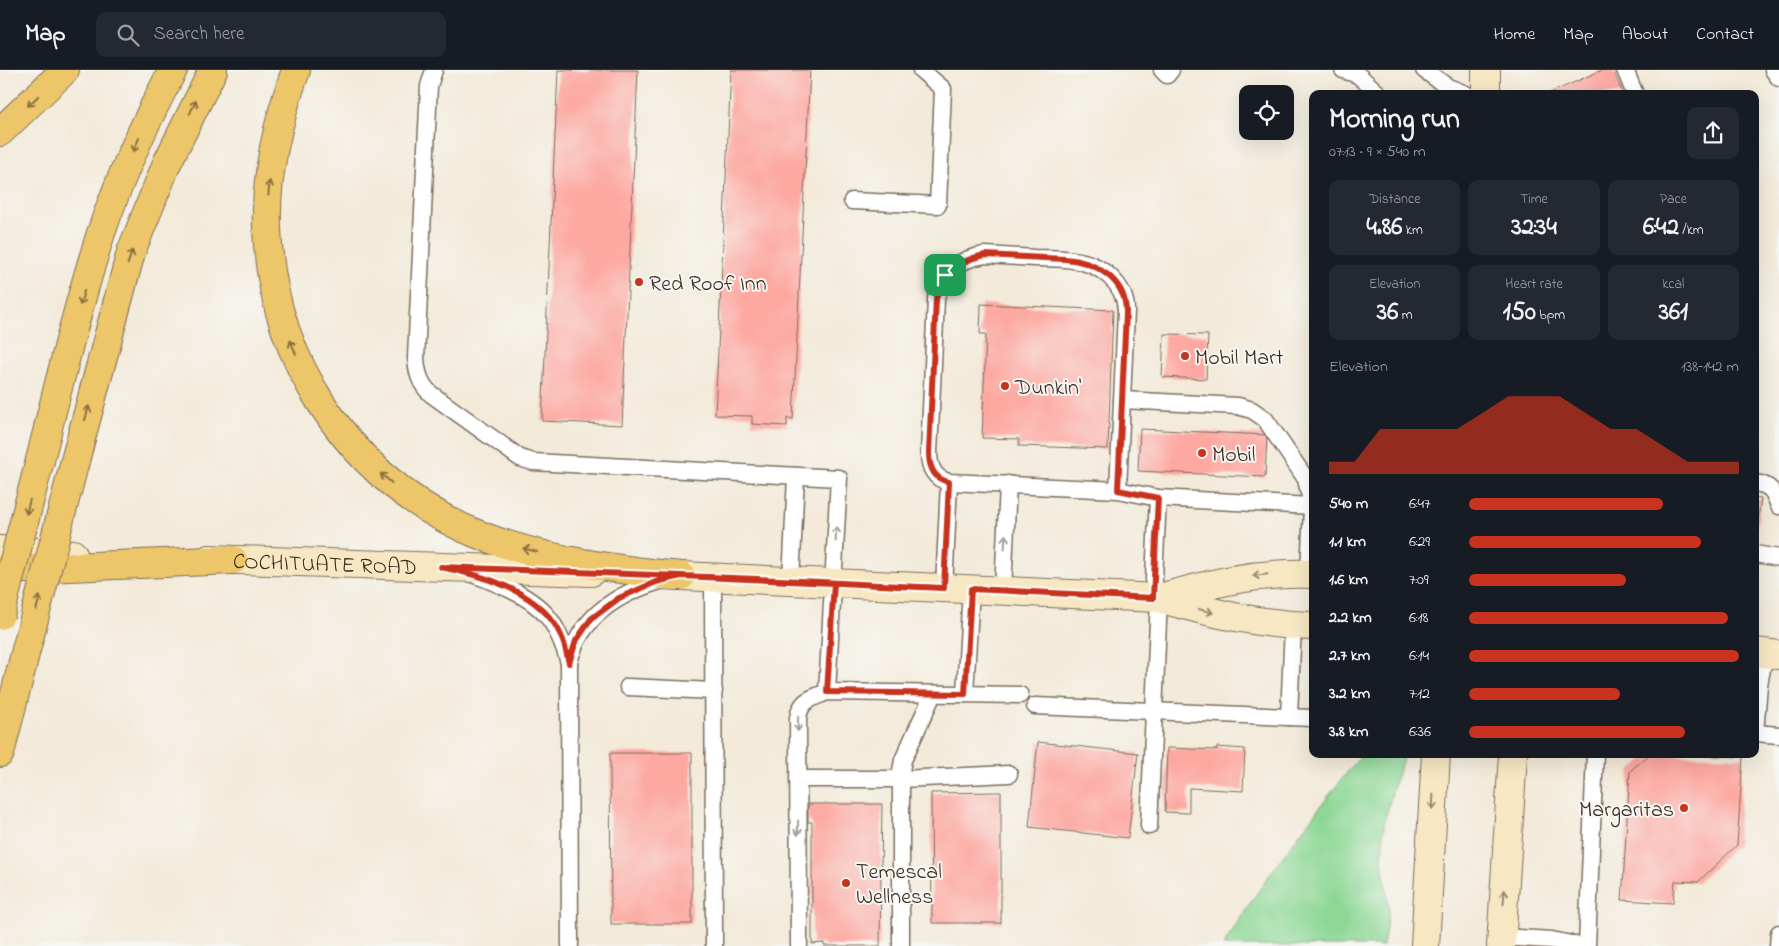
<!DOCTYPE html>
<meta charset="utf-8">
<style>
body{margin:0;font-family:"Indie Flower",sans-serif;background:#242831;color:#f1f3f6;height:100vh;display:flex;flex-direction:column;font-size:19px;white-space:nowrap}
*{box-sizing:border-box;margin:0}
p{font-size:16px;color:#9ea1a6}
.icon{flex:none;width:28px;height:28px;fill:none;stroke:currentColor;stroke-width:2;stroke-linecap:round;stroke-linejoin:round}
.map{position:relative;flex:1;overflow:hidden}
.drawer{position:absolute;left:1309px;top:20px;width:450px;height:668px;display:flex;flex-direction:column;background:#171b24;border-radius:10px;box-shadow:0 5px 20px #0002}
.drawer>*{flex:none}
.tools{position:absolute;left:1239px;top:15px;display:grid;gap:10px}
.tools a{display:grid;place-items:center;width:55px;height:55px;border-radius:10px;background:#171b24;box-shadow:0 5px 20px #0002;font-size:25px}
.pin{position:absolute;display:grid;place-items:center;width:42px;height:42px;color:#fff;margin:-21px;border-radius:10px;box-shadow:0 2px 8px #0006}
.round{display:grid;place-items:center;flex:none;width:52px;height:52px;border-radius:10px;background:#242831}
.summary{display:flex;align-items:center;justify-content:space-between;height:85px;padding:0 20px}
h1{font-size:28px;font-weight:700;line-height:38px}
.metrics{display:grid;grid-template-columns:repeat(3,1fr);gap:8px;height:85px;padding:5px 20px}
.metrics div{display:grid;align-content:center;border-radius:10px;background:#242831;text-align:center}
.metrics b{font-size:25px;font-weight:700}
.metrics small{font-size:14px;font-weight:400}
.metrics p{font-size:14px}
.chart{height:140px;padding:10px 20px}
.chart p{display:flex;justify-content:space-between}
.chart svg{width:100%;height:90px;margin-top:5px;fill:#c8321e;opacity:.7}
ul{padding:0 20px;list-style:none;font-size:16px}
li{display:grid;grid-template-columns:80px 60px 1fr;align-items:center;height:38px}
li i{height:12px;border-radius:6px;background:#c8321e}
header{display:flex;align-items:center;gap:30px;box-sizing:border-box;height:70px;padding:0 25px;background:#171b24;border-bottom:1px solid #363941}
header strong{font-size:24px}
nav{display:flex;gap:28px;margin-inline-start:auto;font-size:18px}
.search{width:350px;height:45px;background:#242831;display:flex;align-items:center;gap:12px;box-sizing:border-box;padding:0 18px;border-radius:10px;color:#9ea1a6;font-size:19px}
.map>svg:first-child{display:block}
.green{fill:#8cd794;stroke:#648059}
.building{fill:#fda8a1}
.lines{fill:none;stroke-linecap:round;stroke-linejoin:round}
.lane-casing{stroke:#7b6d5f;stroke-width:19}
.secondary-casing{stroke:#7b6d5f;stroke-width:30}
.highway-casing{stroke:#7b6d5f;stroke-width:30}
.lane{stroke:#fff;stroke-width:16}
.secondary{stroke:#f7e8c3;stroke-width:28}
.highway{stroke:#ecc669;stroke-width:28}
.highway-bridge-casing{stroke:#7b6d5f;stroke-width:30;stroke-linecap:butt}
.highway-bridge{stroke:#ecc669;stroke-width:28}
.oneway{stroke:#8b7040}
.oneway2{stroke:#a79f9a}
.oneway3{stroke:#998970}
.route-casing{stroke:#fff;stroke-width:10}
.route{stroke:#c8321e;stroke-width:6}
.poi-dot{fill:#c8321e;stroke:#f6f6f2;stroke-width:2}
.labels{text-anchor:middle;stroke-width:4;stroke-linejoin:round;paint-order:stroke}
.poi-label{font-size:22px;fill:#3b2a1e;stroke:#f6f6f2;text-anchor:start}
.street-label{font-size:22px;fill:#3b2a1e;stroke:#f6f6f2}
</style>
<header>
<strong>Map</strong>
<div class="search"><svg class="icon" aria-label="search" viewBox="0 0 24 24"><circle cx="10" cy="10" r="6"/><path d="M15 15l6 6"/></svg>Search here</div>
<nav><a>Home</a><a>Map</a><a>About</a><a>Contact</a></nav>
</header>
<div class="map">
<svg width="1779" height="876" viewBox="0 0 1779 876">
<rect width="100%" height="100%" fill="#f6f6f2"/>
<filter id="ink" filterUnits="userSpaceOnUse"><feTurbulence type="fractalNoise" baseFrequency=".02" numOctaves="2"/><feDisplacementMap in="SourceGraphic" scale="10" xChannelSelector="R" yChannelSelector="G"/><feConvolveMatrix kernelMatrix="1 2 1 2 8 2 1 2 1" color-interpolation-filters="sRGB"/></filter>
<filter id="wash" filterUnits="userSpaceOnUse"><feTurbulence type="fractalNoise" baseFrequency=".0096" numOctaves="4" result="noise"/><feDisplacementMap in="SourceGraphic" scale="20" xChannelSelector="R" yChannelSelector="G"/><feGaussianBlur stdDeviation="1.12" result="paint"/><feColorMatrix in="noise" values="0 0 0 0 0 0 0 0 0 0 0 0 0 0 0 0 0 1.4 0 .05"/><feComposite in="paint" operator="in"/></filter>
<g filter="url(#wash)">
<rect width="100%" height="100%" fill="#f3ead9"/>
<path class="green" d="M1362,684H1403L1404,686L1394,715L1384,754L1382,789L1389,840L1383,876H1223C1264,808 1313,745 1362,684Z"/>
<g id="blocks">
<g class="building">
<path d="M558,0H638L622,355L542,351Z"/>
<path d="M731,0H810L793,349L787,348V356L752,354V346L715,345Z"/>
<path d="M1602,0H1613L1623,24H1548Z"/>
<path d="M981,234L1113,240L1108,379L1019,376V369L982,368L986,264H980Z"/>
<path d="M1164,264L1208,265L1206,309L1162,307Z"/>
<path d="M1140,359L1267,365L1265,407L1138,401Z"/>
<path d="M1755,428L1761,429L1756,462H1755Z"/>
<path d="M1038,672L1138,683L1128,768L1029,757Z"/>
<path d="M1217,677L1245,679L1243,721L1189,718V743L1165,742L1167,678L1217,680Z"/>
<path d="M610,683H692V854H611Z"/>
<path d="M1650,684L1743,687L1737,775L1698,812L1675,811L1673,833L1622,830L1630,701Z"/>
<path d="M1001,722V853H932L931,723Z"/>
<path d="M808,734H882L880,876H824V873L812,874V752H808Z"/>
</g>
</g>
</g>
<g filter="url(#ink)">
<use href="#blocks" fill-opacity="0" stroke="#7b6d5f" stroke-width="1"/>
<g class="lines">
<g class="lane-casing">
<g id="lane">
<path d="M434,0L429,16L416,288C417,303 420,314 431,324L520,388L533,392L839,408L827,622"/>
<path d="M1162,0L1167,5L1171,0"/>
<path d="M1343,0L1358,5L1379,24"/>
<path d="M1424,0L1448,17L1466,24"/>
<path d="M1625,0L1635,24"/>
<path d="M1773,0L1779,8"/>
<path d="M852,131L938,135L943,19L921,0"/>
<path d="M1122,330L1238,336L1252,340L1265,349L1306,409L1312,436L1309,504"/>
<path d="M1755,413C1771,415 1774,422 1779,436"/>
<path d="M1118,420L1126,241C1126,214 1100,193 1073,190C1061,188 1048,188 1035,188C1018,187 1002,186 985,185C959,189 940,202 936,229L929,383C929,397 934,409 949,412L1118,420L1158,428L1312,436"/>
<path d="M1755,484L1779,488"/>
<path d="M475,505C486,508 497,514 507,518C545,535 558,554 569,593"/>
<path d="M713,507L714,876"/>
<path d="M791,511L796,406"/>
<path d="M944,518L949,412"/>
<path d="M1003,521L1008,414"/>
<path d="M1153,528L1158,428"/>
<path d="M628,617L714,621"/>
<path d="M965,623L971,519"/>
<path d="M1035,636L1312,648"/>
<path d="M1289,647L1293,555"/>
<path d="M1755,663L1759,615L1765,583"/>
<path d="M1755,663L1779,665"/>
<path d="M798,709H901L1009,704"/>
<path d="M1149,756L1159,528"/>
<path d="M1501,867L1552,870L1580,876"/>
<path d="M570,876L569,593C580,544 622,521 667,509"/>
<path d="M799,876L798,648C801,629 811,629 827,622L1020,625"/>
<path d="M901,876V701L903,690L933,624"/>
<path d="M1587,876L1595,684"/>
<path d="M1778,876L1779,863"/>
</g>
</g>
<g class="secondary-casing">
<g id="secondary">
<path d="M1486,0V24"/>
<path d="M0,480L73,484"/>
<path id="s1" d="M209,489L591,502"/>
<path d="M659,505L1159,528C1211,543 1257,554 1312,556"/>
<path d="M1159,528C1214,513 1254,502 1312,504"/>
<path d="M1755,582L1779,585"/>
<path d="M1425,876L1436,684"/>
<path d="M1501,876L1513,684"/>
</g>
</g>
<g class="highway-casing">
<g id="highway">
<path d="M296,0C278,50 265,104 267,158C271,286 345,401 461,457C528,488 609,499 681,506"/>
<path d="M0,62L65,0"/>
<path d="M40,390C59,314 77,238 101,163C120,107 145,52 173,0"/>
<path d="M75,391L131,182L167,93L213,0"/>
<path d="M0,500L233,490"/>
<path d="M0,683L26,580"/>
</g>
</g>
<use href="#lane" class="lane"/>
<use href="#secondary" class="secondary"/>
<use href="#highway" class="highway"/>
<g class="highway-bridge-casing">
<g id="highway-bridge">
<path d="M0,545L40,390"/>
<path d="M26,580L75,391"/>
</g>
</g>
<use href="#highway-bridge" class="highway-bridge"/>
</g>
<defs><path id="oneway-shaft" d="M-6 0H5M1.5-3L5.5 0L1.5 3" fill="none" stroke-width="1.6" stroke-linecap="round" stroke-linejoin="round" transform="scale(1.25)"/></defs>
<g class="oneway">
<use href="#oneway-shaft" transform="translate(33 31) rotate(136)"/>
<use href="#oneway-shaft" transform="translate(193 37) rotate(-63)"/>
<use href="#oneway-shaft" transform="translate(136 75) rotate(114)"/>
<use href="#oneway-shaft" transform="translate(269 118) rotate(-85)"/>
<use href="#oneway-shaft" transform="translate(130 187) rotate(-72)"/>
<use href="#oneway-shaft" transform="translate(82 228) rotate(106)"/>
<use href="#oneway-shaft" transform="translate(293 277) rotate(-112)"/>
<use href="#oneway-shaft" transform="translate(87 343) rotate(-75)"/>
<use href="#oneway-shaft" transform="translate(386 408) rotate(-139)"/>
<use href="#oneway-shaft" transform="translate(28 437) rotate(104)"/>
<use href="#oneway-shaft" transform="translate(530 480) rotate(-164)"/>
<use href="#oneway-shaft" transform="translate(38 533) rotate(-76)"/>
</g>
<g class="oneway2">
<use href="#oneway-shaft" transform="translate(836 464) rotate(-87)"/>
<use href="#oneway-shaft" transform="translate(1005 472) rotate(-87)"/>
<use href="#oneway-shaft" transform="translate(798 654) rotate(91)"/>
<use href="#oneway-shaft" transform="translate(798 758) rotate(90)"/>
</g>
<g class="oneway3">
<use href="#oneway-shaft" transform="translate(1260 505) rotate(174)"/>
<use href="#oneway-shaft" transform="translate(1206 541) rotate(15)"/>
<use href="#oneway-shaft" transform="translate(1433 732) rotate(93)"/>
<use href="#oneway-shaft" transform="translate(1504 827) rotate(-86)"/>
</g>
</g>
<g class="lines" filter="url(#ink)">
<g class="route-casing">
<path id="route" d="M945,205L940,212L936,229L929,383C929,397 934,409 949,412L944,518C857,514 769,509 681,506L441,497C481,505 532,519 556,556C563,567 566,580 569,593L576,571L591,549L619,528L656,512L681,506L834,513L827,622L965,624L971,519L1153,528L1158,428L1118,420L1126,242C1126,209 1094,191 1065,189L985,185C969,188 957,194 945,205"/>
</g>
<use href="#route" class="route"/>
</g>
<g class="poi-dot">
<circle cx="639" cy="212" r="5"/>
<circle cx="1185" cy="286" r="5"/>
<circle cx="1005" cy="316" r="5"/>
<circle cx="1202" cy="383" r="5"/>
<circle cx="1684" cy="738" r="5"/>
<circle cx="846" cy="813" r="5"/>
</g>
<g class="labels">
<g class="poi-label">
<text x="649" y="220">Red Roof Inn</text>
<text x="1195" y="294">Mobil Mart</text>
<text x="1015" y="324">Dunkin'</text>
<text x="1212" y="391">Mobil</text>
<text x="1674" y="746" text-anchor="end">Margaritas</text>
<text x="856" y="808">Temescal<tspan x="856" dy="25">Wellness</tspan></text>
</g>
<g class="street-label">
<text dy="8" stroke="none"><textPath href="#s1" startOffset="116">COCHITUATE ROAD</textPath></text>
</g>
</g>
</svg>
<div class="tools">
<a><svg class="icon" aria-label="locate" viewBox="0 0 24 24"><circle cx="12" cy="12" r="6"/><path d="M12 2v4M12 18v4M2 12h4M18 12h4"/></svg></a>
</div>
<div class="pin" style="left:945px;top:205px;background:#1e9e55"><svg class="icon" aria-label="arrive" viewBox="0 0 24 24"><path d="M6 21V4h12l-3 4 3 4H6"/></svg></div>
<section class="drawer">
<div class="summary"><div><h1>Morning run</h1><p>07:13 · 9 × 540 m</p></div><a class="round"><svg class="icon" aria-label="share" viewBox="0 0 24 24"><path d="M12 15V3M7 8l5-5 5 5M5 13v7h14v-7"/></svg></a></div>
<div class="metrics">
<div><p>Distance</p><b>4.86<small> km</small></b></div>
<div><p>Time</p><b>32:34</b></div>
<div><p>Pace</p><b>6:42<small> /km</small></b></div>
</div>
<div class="metrics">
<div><p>Elevation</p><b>36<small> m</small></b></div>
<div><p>Heart rate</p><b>150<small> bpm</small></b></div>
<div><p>kcal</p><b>361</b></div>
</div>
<div class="chart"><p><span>Elevation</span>138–142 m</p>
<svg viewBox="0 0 160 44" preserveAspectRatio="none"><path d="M0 44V38L10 38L20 22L30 22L40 22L50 22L60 14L70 6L80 6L90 6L100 14L110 22L120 22L130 30L140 38L150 38L160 38V44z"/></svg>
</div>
<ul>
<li><b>540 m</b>6:47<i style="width:72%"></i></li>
<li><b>1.1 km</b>6:29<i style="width:86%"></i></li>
<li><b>1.6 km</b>7:09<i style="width:58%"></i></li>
<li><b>2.2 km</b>6:18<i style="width:96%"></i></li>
<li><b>2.7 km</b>6:14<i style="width:100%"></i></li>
<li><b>3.2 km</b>7:12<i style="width:56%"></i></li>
<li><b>3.8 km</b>6:36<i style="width:80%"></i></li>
</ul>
</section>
</div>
